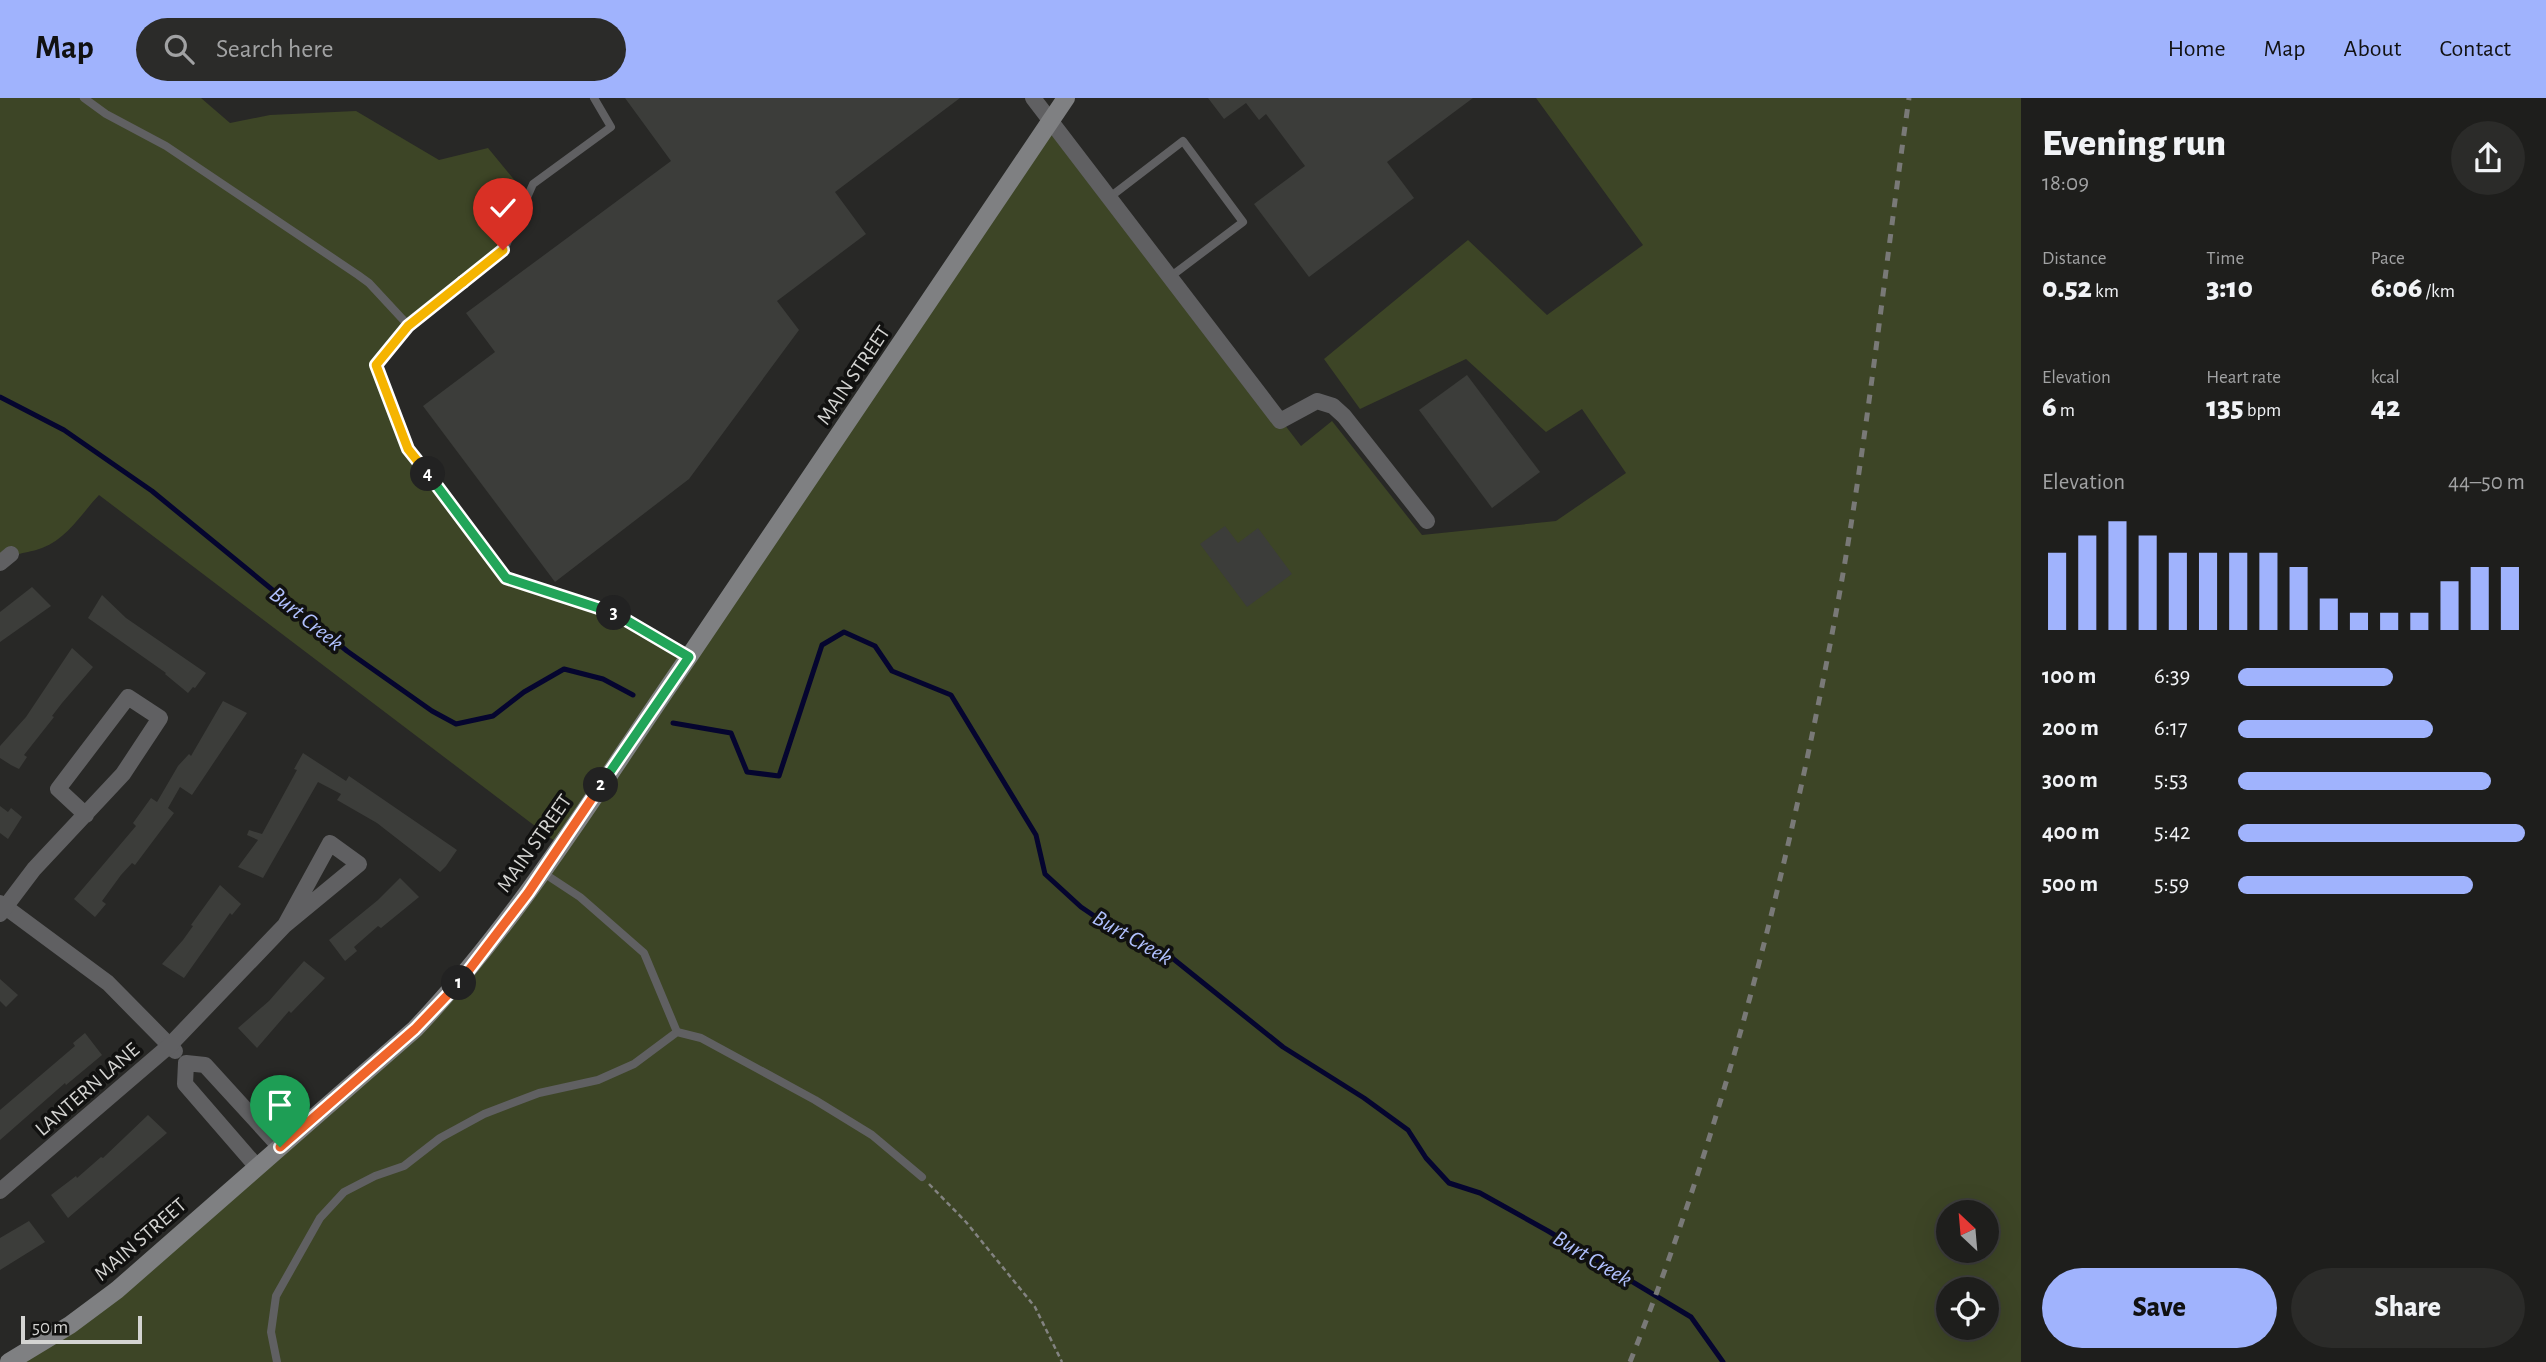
<!DOCTYPE html>
<meta charset="utf-8">
<style>
body{margin:0;font-family:"Alegreya Sans",sans-serif;background:#2b2b29;color:#f1f3f6;height:100vh;display:flex;flex-direction:column;font-size:26px;white-space:nowrap}
*{box-sizing:border-box;margin:0}
p{font-size:23px;color:#a1a2a3}
.icon{flex:none;width:38px;height:38px;fill:none;stroke:currentColor;stroke-width:2;stroke-linecap:round;stroke-linejoin:round}
.map{position:relative;flex:1;overflow:hidden}
.details{display:flex;flex-direction:column;background:#1e1e1c;width:525px}
.details>*{flex:none}
.needle{width:46px;rotate:334deg}
.fabs{position:absolute;left:1936px;top:1102px;display:grid;gap:14px}
.fabs a{display:grid;place-items:center;width:63px;height:63px;border-radius:50%;background:#1e1e1c;box-shadow:0 7px 28px #0002,0 0 0 2px #3c3c3b;font-size:35px}
.scale{position:absolute;left:21px;bottom:18px;width:121px;box-sizing:border-box;padding-left:7px;border:4px solid #d4d4d2;border-top:0;font-size:19px;line-height:24px;white-space:nowrap;color:#d4d4d2;-webkit-text-stroke:5px #111110;paint-order:stroke}
.pin{position:absolute;display:grid;place-items:center;width:60px;height:60px;color:#fff;margin:-72px -30px;border-radius:50% 50% 50% 0;rotate:-45deg;box-shadow:0 0 7px #0007}
.pin .icon{rotate:45deg}
.km{position:absolute;width:35px;height:35px;margin:-18px;border-radius:50%;background:#222;color:#fff;font-size:19px;line-height:35px;text-align:center}
.round{display:grid;place-items:center;flex:none;width:74px;height:74px;border-radius:37px;background:#2b2b29}
.overview{display:flex;align-items:center;justify-content:space-between;height:119px;padding:0 21px}
h1{font-size:38px;font-weight:800;line-height:52px}
.figures{display:grid;grid-template-columns:repeat(3,1fr);gap:10px;height:119px;padding:7px 21px}
.figures div{display:grid;align-content:center}
.figures b{font-size:30px;font-weight:800}
.figures small{font-size:19px;font-weight:400}
.figures p{font-size:19px}
.chart{height:196px;padding:14px 21px}
.chart p{display:flex;justify-content:space-between}
.chart svg{width:100%;height:126px;margin-top:7px;stroke:#a0b3fd;stroke-width:6}
.button{display:flex;gap:14px;margin-top:auto;padding:14px 21px}
.button a{flex:1;height:80px;border-radius:42px;background:#a0b3fd;color:#111;font-size:28px;font-weight:800;line-height:80px;text-align:center}
.button a+a{background:#2b2b29;color:#f1f3f6}
ul{padding:0 21px;list-style:none;font-size:23px}
li{display:grid;grid-template-columns:112px 84px 1fr;align-items:center;height:52px}
li i{height:18px;border-radius:9px;background:#a0b3fd}
header{display:flex;align-items:center;gap:42px;box-sizing:border-box;height:98px;padding:0 35px;background:#a0b3fd;color:#111}
header strong{font-size:33px}
nav{display:flex;gap:38px;margin-inline-start:auto;font-size:24px}
.search{width:490px;height:63px;background:#2b2b29;display:flex;align-items:center;gap:18px;box-sizing:border-box;padding:0 24px;border-radius:38px;color:#a1a2a3;font-size:26px}
main{display:flex;flex:1;min-height:0}
.map>svg:first-child{display:block}
.green{fill:#3d4526;fill-rule:evenodd}
.lines{fill:none;stroke-linecap:round;stroke-linejoin:round}
.stream{stroke:#05052f;stroke-width:5}
.building{fill:#3c3d3a}
.path{stroke:#838381;stroke-width:2.5;stroke-dasharray:5 3.5;stroke-linecap:butt}
.lane{stroke:#606062;stroke-width:8}
.street{stroke:#606062;stroke-width:16}
.secondary{stroke:#7f8082;stroke-width:18}
.rail{stroke:#797977;stroke-width:5;stroke-dasharray:9 9;stroke-linecap:butt}
.split-1-casing{stroke:#fff;stroke-width:14}
.split-2-casing{stroke:#fff;stroke-width:14}
.split-3-casing{stroke:#fff;stroke-width:14}
.split-4-casing{stroke:#fff;stroke-width:14}
.split-5-casing{stroke:#fff;stroke-width:14}
.split-6-casing{stroke:#fff;stroke-width:14}
.split-1{stroke:#f0652b;stroke-width:9}
.split-2{stroke:#f0652b;stroke-width:9}
.split-3{stroke:#22a559;stroke-width:9}
.split-4{stroke:#22a559;stroke-width:9}
.split-5{stroke:#f5b400;stroke-width:9}
.split-6{stroke:#f5b400;stroke-width:9}
.labels{text-anchor:middle;stroke-width:7;stroke-linejoin:round;paint-order:stroke}
.street-label{font-size:21px;fill:#d4d4d2;stroke:#111110}
.water-label{font-size:23px;font-style:italic;fill:#b0c0fe;stroke:#111110}
</style>
<header>
<strong>Map</strong>
<div class="search"><svg class="icon" aria-label="search" viewBox="0 0 24 24"><circle cx="10" cy="10" r="6"/><path d="M15 15l6 6"/></svg>Search here</div>
<nav><a>Home</a><a>Map</a><a>About</a><a>Contact</a></nav>
</header>
<main>
<div class="map">
<svg width="2021" height="1264" viewBox="0 0 2021 1264">
<rect width="100%" height="100%" fill="#282826"/>
<path class="green" d="M0,0H201L230,25L270,17L356,13L439,62L488,50L521,90L525,106L504,152L408,227L376,267L408,351L506,480L621,517L689,558L1051,23L1301,348L1332,323L1422,437L1556,423L1626,375L1582,311L1546,334L1466,261L1360,311L1324,261L1468,142L1547,217L1643,147L1536,0H2021V1264H9L70,1227L459,884L560,747L99,397C81,416 68,440 42,450C26,456 14,454 0,465ZM1948,1115H1986V1153H1948ZM1948,1192H1986V1230H1948Z"/>
<g class="lines">
<g class="stream">
<path d="M0,299L64,332L152,393L347,553L432,613L456,626L493,618L524,594L564,571L603,581L633,597"/>
<path d="M673,625L731,635L747,674L779,678L822,547L844,534L875,548L892,573L951,597L1036,737L1045,776L1081,809L1115,832L1166,855L1283,949L1364,1000L1408,1032L1426,1060L1449,1085L1480,1095L1548,1133L1691,1219L1723,1264"/>
</g>
</g>
<g class="building">
<path d="M625,0H960L835,94L866,136L777,203L799,232L689,381L555,484L423,308L495,254L466,215L671,63Z"/>
<path d="M1208,0H1473L1387,64L1414,100L1309,179L1254,106L1305,68L1266,16L1259,22L1246,5L1224,21Z"/>
<path d="M1467,277L1540,374L1492,410L1419,312Z"/>
<path d="M1225,428L1238,445L1258,430L1292,476L1247,509L1200,446Z"/>
<path d="M32,489L51,508L0,544V514Z"/>
<path d="M102,497L126,520L206,575L195,590L193,589L188,595L165,576L166,575L88,520Z"/>
<path d="M72,550L93,569L62,605L52,618L54,619L24,657L27,659L19,671L11,667L0,660V648L26,619Z"/>
<path d="M223,603L247,615L192,697L180,689L168,710L174,715L135,767L132,765L121,777L102,803L106,806L95,819L74,801L136,728L133,725L151,700L157,704L178,668L189,656L191,658Z"/>
<path d="M303,655L346,683L349,678L457,752L446,768L440,774L377,725L337,702L341,696L318,684L263,780L238,769L258,742L247,737L249,732L262,736L297,672L294,671Z"/>
<path d="M0,708L8,714L11,710L22,719L8,741L0,735Z"/>
<path d="M400,780L419,799L381,830L378,828L354,849L357,853L345,863L329,842L378,802Z"/>
<path d="M220,787L241,806L232,817L230,815L184,880L162,866L183,842L193,828L191,827Z"/>
<path d="M304,863L325,880L291,915L289,913L257,950L238,930L269,903Z"/>
<path d="M0,881L18,897L6,909L0,903Z"/>
<path d="M85,935L102,957L66,987L65,985L0,1042V1012L75,948L73,945Z"/>
<path d="M148,1017L167,1035L68,1120L51,1097L76,1078L77,1080L101,1059L103,1060Z"/>
<path d="M29,1123L45,1144L0,1172V1140Z"/>
</g>
<g class="lines">
<path class="path" d="M929,1086L966,1124L1035,1209L1062,1264"/>
<g class="lane">
<path d="M84,0L106,16L166,48L358,177L369,185L408,227"/>
<path d="M594,0L611,29L533,86L504,152L408,227L376,267L408,351L506,480L621,517L689,559"/>
<path d="M1110,99L1183,43L1243,124L1170,179"/>
<path d="M542,774L580,799L644,855L677,934"/>
<path d="M277,1264L271,1234L276,1198L320,1120L344,1094L375,1078L404,1068L440,1040L484,1016L539,995L598,982L634,966L677,934L701,940L815,1002L872,1037L922,1079"/>
</g>
<g class="street">
<path d="M1033,0L1280,323L1317,303L1333,308L1344,318L1427,423"/>
<path d="M0,465L11,456"/>
<path d="M0,805L108,885L175,953"/>
<path d="M0,816L34,771L123,676L160,620L128,599L58,691L86,717"/>
<path d="M257,1069L185,986L186,965L205,967L280,1049"/>
<path d="M0,1093L169,948L285,827L359,766L330,745L285,827"/>
</g>
<path class="secondary" d="M9,1264L70,1227L117,1192L415,931C515,826 591,702 673,582C805,389 934,194 1066,0"/>
<path class="rail" d="M1630,1264C1727,1021 1791,760 1838,504C1868,337 1885,168 1909,0"/>
</g>
<g class="lines">
<g class="split-1-casing">
<path id="split-1" d="M280,1049L415,931L459,885"/>
</g>
<g class="split-2-casing">
<path id="split-2" d="M459,885L528,795L601,687"/>
</g>
<g class="split-3-casing">
<path id="split-3" d="M601,687L689,559L614,515"/>
</g>
<g class="split-4-casing">
<path id="split-4" d="M428,376L506,480L614,515"/>
</g>
<g class="split-5-casing">
<path id="split-5" d="M428,376L408,351L376,267L408,228L463,184"/>
</g>
<g class="split-6-casing">
<path id="split-6" d="M463,184L503,152"/>
</g>
<use href="#split-1" class="split-1"/>
<use href="#split-2" class="split-2"/>
<use href="#split-3" class="split-3"/>
<use href="#split-4" class="split-4"/>
<use href="#split-5" class="split-5"/>
<use href="#split-6" class="split-6"/>
</g>
<g class="labels">
<g class="street-label">
<text transform="translate(853 277) rotate(-56)" y="7">MAIN STREET</text>
<text transform="translate(534 745) rotate(-55)" y="7">MAIN STREET</text>
<text transform="translate(87 991) rotate(-41)" y="7">LANTERN LANE</text>
<text transform="translate(140 1141) rotate(-41)" y="7">MAIN STREET</text>
</g>
<g class="water-label">
<text transform="translate(307 520) rotate(39)" y="8">Burt Creek</text>
<text transform="translate(1133 839) rotate(30)" y="8">Burt Creek</text>
<text transform="translate(1593 1160) rotate(31)" y="8">Burt Creek</text>
</g>
</g>
</svg>
<div class="fabs">
<a><svg class="needle" viewBox="-14 -14 28 28"><path d="M0-13l5 13h-10z" fill="#e53935"/><path d="M0 13l5-13h-10z" fill="#a1a2a3"/></svg></a>
<a><svg class="icon" aria-label="locate" viewBox="0 0 24 24"><circle cx="12" cy="12" r="6"/><path d="M12 2v4M12 18v4M2 12h4M18 12h4"/></svg></a>
</div>
<div class="scale">50 m</div>
<div class="pin" style="left:280px;top:1049px;background:#1e9e55"><svg class="icon" aria-label="arrive" viewBox="0 0 24 24"><path d="M6 21V4h12l-3 4 3 4H6"/></svg></div>
<div class="pin" style="left:503px;top:152px;background:#d93025"><svg class="icon" aria-label="check" viewBox="0 0 24 24"><path d="M5 12l5 5 9-10"/></svg></div>
<b class="km" style="left:459px;top:885px">1</b>
<b class="km" style="left:601px;top:687px">2</b>
<b class="km" style="left:614px;top:515px">3</b>
<b class="km" style="left:428px;top:376px">4</b>
</div>
<section class="details">
<div class="overview"><div><h1>Evening run</h1><p>18:09</p></div><a class="round"><svg class="icon" aria-label="share" viewBox="0 0 24 24"><path d="M12 15V3M7 8l5-5 5 5M5 13v7h14v-7"/></svg></a></div>
<div class="figures">
<div><p>Distance</p><b>0.52<small> km</small></b></div>
<div><p>Time</p><b>3:10</b></div>
<div><p>Pace</p><b>6:06<small> /km</small></b></div>
</div>
<div class="figures">
<div><p>Elevation</p><b>6<small> m</small></b></div>
<div><p>Heart rate</p><b>135<small> bpm</small></b></div>
<div><p>kcal</p><b>42</b></div>
</div>
<div class="chart"><p><span>Elevation</span>44–50 m</p>
<svg viewBox="0 0 160 44" preserveAspectRatio="none"><path d="M5 44V17M15 44V11M25 44V6M35 44V11M45 44V17M55 44V17M65 44V17M75 44V17M85 44V22M95 44V33M105 44V38M115 44V38M125 44V38M135 44V27M145 44V22M155 44V22"/></svg>
</div>
<ul>
<li><b>100 m</b>6:39<i style="width:54%"></i></li>
<li><b>200 m</b>6:17<i style="width:68%"></i></li>
<li><b>300 m</b>5:53<i style="width:88%"></i></li>
<li><b>400 m</b>5:42<i style="width:100%"></i></li>
<li><b>500 m</b>5:59<i style="width:82%"></i></li>
</ul>
<div class="button"><a>Save</a><a>Share</a></div>
</section>
</main>
